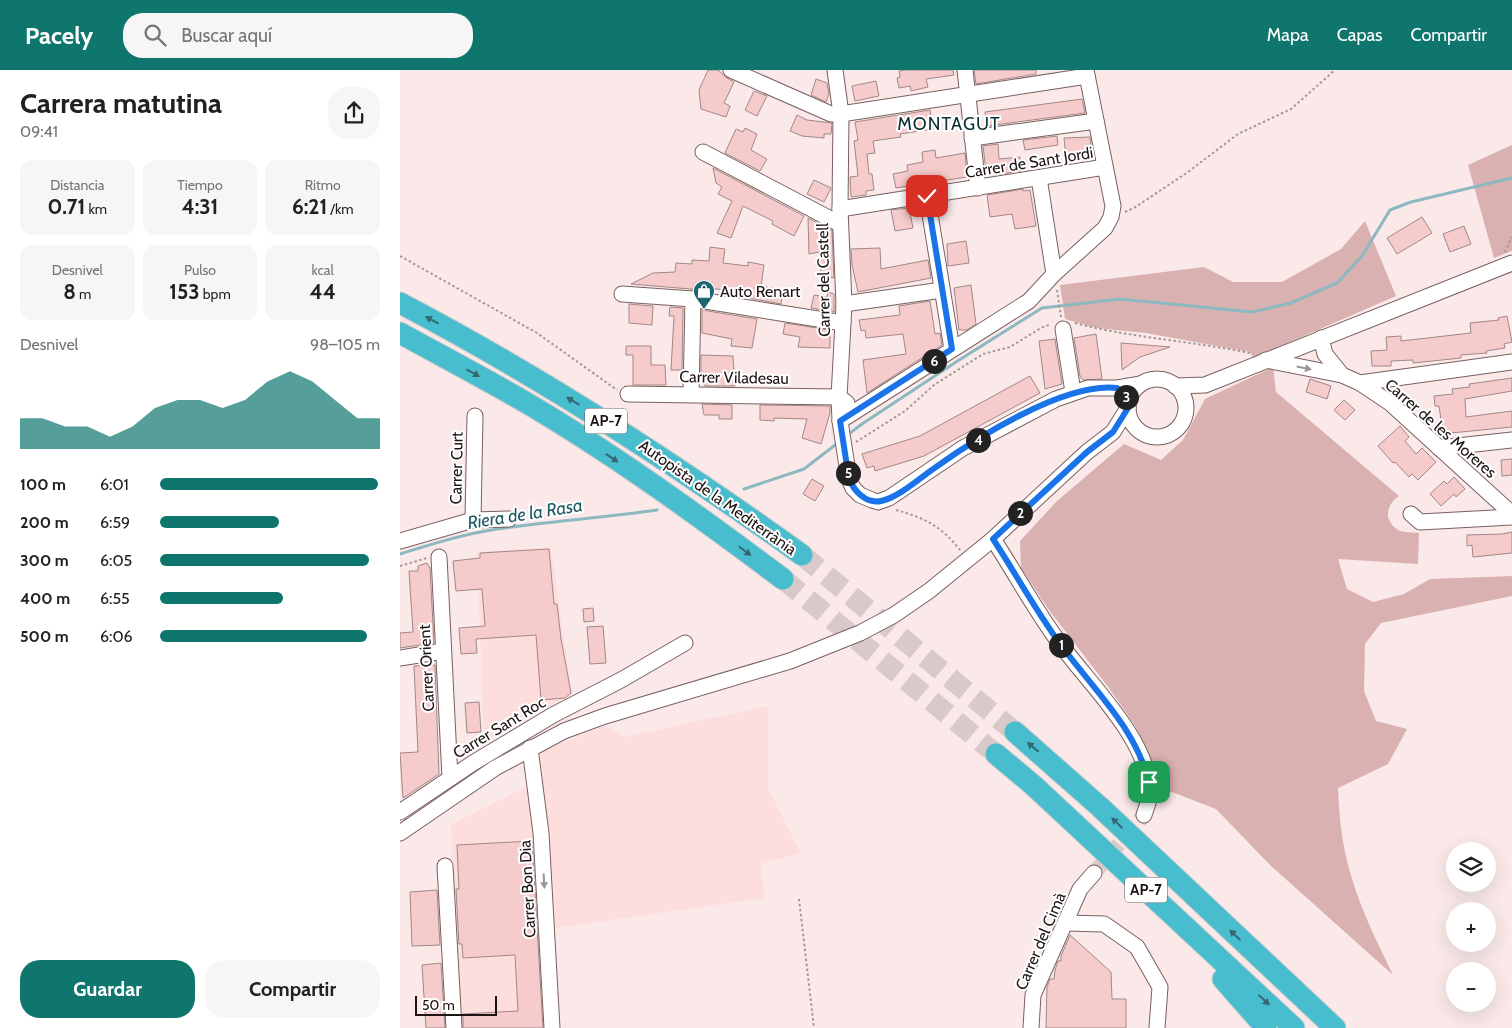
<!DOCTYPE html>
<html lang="es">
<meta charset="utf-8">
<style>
body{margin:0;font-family:Cabin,sans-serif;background:#f6f6f6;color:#202124;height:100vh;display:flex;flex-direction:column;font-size:19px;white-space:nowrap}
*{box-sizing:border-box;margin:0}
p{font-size:16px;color:#757577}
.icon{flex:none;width:28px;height:28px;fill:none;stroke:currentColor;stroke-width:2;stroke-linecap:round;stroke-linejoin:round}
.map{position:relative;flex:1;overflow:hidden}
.side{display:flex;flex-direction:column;background:#fff;width:400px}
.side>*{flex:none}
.buttons{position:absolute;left:1046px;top:772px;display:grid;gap:10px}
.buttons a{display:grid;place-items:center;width:50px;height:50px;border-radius:50%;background:#fff;box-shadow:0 5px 20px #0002;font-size:25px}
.scale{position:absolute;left:15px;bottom:12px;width:82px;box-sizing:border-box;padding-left:5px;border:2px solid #1e1414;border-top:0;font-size:14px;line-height:18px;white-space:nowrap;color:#1e1414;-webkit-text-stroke:4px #fff;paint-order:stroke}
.pin{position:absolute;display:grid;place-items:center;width:42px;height:42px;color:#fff;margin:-21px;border-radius:10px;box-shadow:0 2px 8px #0006}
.km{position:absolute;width:25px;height:25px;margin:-12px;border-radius:50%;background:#222;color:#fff;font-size:14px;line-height:25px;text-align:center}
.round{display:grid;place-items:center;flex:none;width:52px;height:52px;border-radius:20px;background:#f6f6f6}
.head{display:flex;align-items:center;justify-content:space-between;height:85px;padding:0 20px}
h1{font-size:28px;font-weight:800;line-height:38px}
.figures{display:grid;grid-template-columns:repeat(3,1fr);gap:8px;height:85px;padding:5px 20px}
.figures div{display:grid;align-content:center;border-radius:12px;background:#f6f6f6;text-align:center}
.figures b{font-size:21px;font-weight:800}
.figures small{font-size:14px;font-weight:400}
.figures p{font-size:14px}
.chart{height:140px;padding:10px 20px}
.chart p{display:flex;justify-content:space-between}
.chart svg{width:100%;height:90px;margin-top:5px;fill:#0f766e;opacity:.7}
.cta{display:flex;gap:10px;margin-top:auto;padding:10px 20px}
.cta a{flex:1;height:58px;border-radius:20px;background:#0f766e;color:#fff;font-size:20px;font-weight:800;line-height:58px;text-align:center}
.cta a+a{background:#f6f6f6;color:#202124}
ul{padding:0 20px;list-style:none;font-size:16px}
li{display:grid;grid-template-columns:80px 60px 1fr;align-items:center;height:38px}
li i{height:12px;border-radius:6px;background:#0f766e}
header{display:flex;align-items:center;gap:30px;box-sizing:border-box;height:70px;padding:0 25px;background:#0f766e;color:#fff}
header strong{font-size:24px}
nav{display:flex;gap:28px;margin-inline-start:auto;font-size:18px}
.search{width:350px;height:45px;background:#f6f6f6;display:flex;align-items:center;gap:12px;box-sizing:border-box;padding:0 18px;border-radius:20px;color:#757577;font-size:19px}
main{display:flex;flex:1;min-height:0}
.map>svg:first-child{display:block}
.built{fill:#fddedd}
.green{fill:#d8b1b0}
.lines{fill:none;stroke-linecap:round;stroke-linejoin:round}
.stream{stroke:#8cb8bf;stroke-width:3}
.building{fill:#f5cccb;stroke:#a18786}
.minor-tunnel{stroke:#dac9c9;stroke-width:15;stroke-dasharray:15 8;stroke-linecap:butt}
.highway-tunnel{stroke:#dac9c9;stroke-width:21;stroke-dasharray:21 11;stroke-linecap:butt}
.minor-casing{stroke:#78605f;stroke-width:17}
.highway-casing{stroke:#cecbcb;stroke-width:23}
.path{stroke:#a69797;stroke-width:2;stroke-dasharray:2.5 2.5;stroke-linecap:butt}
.minor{stroke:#fff;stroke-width:15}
.highway{stroke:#48bdce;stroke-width:21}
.oneway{fill:#336871}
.oneway2{fill:#9a9595}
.route-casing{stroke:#fff;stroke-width:10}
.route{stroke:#1a73e8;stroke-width:6}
.labels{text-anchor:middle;stroke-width:4;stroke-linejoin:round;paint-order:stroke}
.shield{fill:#fff;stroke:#625a5a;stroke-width:1}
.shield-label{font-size:15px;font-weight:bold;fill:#1e1414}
.street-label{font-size:16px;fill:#1e1414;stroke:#fff}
.poi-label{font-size:16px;fill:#1e1414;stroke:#fff;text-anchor:start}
.neighbourhood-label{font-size:18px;letter-spacing:1px;fill:#0c2f34;stroke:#fff}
.water-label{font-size:18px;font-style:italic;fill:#1d5a62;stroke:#fff}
</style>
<header>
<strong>Pacely</strong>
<div class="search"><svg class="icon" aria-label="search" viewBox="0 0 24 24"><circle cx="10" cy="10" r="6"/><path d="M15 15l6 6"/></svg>Buscar aquí</div>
<nav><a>Mapa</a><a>Capas</a><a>Compartir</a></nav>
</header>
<main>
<section class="side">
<div class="head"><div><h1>Carrera matutina</h1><p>09:41</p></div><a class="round"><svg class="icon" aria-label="share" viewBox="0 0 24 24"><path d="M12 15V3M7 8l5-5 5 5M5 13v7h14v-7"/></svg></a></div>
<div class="figures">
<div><p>Distancia</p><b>0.71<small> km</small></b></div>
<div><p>Tiempo</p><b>4:31</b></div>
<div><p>Ritmo</p><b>6:21<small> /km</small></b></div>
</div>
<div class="figures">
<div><p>Desnivel</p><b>8<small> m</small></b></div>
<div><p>Pulso</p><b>153<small> bpm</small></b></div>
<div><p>kcal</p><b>44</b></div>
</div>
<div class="chart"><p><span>Desnivel</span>98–105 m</p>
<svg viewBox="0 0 160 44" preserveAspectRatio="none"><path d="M0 44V29L10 29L20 33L30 33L40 38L50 33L60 24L70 20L80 20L90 24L100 20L110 11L120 6L130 11L140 20L150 29L160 29V44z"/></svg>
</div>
<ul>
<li><b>100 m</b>6:01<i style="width:99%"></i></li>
<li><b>200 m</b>6:59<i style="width:54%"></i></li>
<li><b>300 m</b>6:05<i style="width:95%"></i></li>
<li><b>400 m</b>6:55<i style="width:56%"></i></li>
<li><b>500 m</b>6:06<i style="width:94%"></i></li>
</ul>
<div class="cta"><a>Guardar</a><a>Compartir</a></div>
</section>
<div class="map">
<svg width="1112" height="958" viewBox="0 0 1112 958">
<rect width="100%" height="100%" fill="#fbe9e9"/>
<g class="built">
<path d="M151,477L172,625L128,646L84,672L77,482Z"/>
<path d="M368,636V718L401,783L361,794L364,828L155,858L140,682L204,656L225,667Z"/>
<path d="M131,715L148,958H57L51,754Z"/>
</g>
<g class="green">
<path d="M1112,75V181L1094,188L1068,95Z"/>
<path d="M965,151L996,226L853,288L850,282L746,263L697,258L665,249L660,215L804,197L833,212H882L941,179Z"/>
<path d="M873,297L876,322L999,426C986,435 983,450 998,460C1003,463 1013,462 1019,463L1018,494L938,489L947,519L973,532L1004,524L1030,509L1112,506V526L981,553L965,574L964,621L976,651L1007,659L988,694L938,718C939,745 942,775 950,802C960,838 977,872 993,905L870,795L816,739L764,719L736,657L709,618L649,540L621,498L620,471L657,431L724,374L761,390L783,370L805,329Z"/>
</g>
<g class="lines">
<g class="stream">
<path d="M446,366L462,354L556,292L642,238L720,229L852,242L891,233L937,213L962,186L990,140L1011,132L1112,108"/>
<path d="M344,419L404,399L439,372"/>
<path d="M0,484C32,474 64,464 97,459C150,451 203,448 257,440"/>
</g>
</g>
<g class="building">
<path d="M308,0H318L327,8L334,12L324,33L330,36L326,47L301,39L299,20Z"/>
<path d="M505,0H553L554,5L526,9L528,17L511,21L510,16L499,18L497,8L500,7L499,1Z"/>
<path d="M574,0H636V4L576,14Z"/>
<path d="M416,9L427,13L429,24L426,32L411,25Z"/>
<path d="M476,11L479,26L455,31L452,16Z"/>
<path d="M354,21L367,26L357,46L345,40Z"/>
<path d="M682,29L685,43L587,56L585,42Z"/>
<path d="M530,40L533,59L500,64L501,67L473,71L475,83L467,84L469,104H472L474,120L466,121V125L451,127L450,107L458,106L454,71L458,70L455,52Z"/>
<path d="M397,45L407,50L432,53L431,64H424V68L402,66L390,61Z"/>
<path d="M345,58L357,64L351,80L367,89L360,101L325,83L336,59L343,62Z"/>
<path d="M657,66L658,75L625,80L623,70Z"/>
<path d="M690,67L692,85L666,87L664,68Z"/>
<path d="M598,74L599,89L620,87L621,101L600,104L599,99L586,101L583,76Z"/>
<path d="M535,80L536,88L565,83L567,107L496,118L493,104L508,101L507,95L523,92L522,82Z"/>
<path d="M313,98L404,146L394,166L372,154L373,151L343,136L331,168L317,163L332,131L318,124L322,117L316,113Z"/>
<path d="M414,110L431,118L424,132L407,124Z"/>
<path d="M623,119V121L630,120L636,156L615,159L612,144L590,147L587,125Z"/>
<path d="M509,138L513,158L495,161L491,140Z"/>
<path d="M1022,147L1032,163L997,184L987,168Z"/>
<path d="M408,148L432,160L434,208L421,205L420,182L409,184Z"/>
<path d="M1064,156L1071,174L1050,182L1043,164Z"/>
<path d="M566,171L569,193L548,196L547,174Z"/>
<path d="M310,177L325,179L323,193L348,196V192L364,195L361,216L383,220L381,234L343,227V224L324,220L302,217V220L231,214L253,203L275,202L276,193L292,194V190L309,191Z"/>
<path d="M480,178L481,199L528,190L531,208L458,222L452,195L451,179Z"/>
<path d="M571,215L576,254L567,260H559L554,218Z"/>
<path d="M428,222L434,224V242L411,238L414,225L427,227Z"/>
<path d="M530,231L535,264L540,263L542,275L467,323L463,290L506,284L503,264L466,268L465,260L461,261L459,250L500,245L499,236Z"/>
<path d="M229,234L253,236L252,255L229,253Z"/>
<path d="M270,237L283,238L282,300H271L274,246H269Z"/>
<path d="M302,240L357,249L352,278L331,276L332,269L302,263Z"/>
<path d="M1107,246L1112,272L1104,274L1105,278L1086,281L1087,283L1061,285V288L1013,293V290L991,291V296H972L971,281L987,280L986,267L1001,266V271L1071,263L1070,253L1099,250L1098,248Z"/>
<path d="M385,253L430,260V278L398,277L400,267L383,264Z"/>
<path d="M696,264L702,309L683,310L680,306L674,268Z"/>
<path d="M655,269L662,314L645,319L639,271Z"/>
<path d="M721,273L770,277L740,287L722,300Z"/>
<path d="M226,276H251V295H265L266,315H233V285H226Z"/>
<path d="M301,285L333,286L335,316H305L301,309Z"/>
<path d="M630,306L640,323L524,386L475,401L474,396L467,398L462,384L520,366Z"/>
<path d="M1112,308V321L1065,329L1066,347L1112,341V357L1051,363V361L1043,363L1039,336H1035L1034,326L1053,324L1052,319L1070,317L1069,314Z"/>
<path d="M910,309L931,316L927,329L906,322Z"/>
<path d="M944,330L955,340L945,350L934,340Z"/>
<path d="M302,334L332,335V349H319V345H304Z"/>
<path d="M360,335L430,336V343L421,374L402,368L407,349L374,348V351L360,350Z"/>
<path d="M1000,356L1009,367L1005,371L1016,384L1022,378L1036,392L1018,410L1012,404L1009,407L995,392L993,393L978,376Z"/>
<path d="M1112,389V405L1102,406L1101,390Z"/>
<path d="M1054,407L1065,419L1056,427L1054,424L1041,436L1030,424L1044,411L1047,414Z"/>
<path d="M412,409L424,416L415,431L403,424Z"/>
<path d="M1112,462V483L1073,487L1072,475L1067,476V465L1102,464Z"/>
<path d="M149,479L154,534H157L161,569L171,623L165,628L141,630L136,565L76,569L77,583L61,584L59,558L85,556L82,519L56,521L53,491L80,488V483Z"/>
<path d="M27,493L30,498L34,573L0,578V563L13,562L9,501H18V496Z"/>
<path d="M193,538L194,551L184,552L183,539Z"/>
<path d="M203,556L206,593L190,594L187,557Z"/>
<path d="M35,595L39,704L3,728L0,683L18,682L14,596Z"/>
<path d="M79,632L81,662L67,663L65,633Z"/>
<path d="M132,771L143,958H63V944L118,941L115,885L63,888L62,874H59L56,819H59L57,775Z"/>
<path d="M37,820L40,875L12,876L10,822Z"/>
<path d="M670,865L711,902L712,929H726V958H646L647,917L650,909H654L655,900L658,891H661V886Z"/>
<path d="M41,893L45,958H26L22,895Z"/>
</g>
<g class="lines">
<path class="minor-tunnel" d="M694,803L744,745"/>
<g class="highway-tunnel">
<path d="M402,485L615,662"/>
<path d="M383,509L596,684"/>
</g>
<g class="minor-casing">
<g id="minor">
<path d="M331,0L431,44H441L687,6"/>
<path d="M435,0L441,44L440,139L444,234L439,327L440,351L449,409L453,418L460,425L472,430L478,432L489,428L563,378L656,329L688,318H717L741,314"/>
<path d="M565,0L578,118"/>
<path d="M572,68L696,51"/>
<path d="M303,82L440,154"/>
<path d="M639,108L654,204"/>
<path d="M527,126L552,279"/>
<path d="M440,139L705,97"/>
<path d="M222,224L293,229L443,253"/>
<path d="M444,234L542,220"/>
<path d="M663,259L673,322"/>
<path d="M921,268L925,284L942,305"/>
<path d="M866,290L942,305L960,313L990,333L1112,444"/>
<circle cx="757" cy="338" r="29"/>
<path d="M960,313L1112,292"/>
<path d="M775,316L805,315L1112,193"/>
<path d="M228,324L439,327L447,333"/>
<path d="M291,324L293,229"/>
<path d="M440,351L629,231L654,204L705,158L711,147L713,136L686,0"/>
<path d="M1039,378L1112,370"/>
<path d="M1011,444L1020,452L1112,447"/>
<path d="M73,450L75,346"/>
<path d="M593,469C616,504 636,542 661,575C691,616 749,670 750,723C750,730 746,738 744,745"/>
<path d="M0,471L73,450L109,449"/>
<path d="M39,487L50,708"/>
<path d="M0,588L43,581"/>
<path d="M130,678L141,763L152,958"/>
<path d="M0,742L73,693L153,645L221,610L285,573"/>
<path d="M0,763L95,698L164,661L205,646L390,591L460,563L494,545L529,521L593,469L687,382L713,362L728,338"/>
<path d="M45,796L54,958"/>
<path d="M665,853L704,854L737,877L760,917L757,958"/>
<path d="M631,958L633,925L680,819L694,803"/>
</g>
</g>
<g class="highway-casing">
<g id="highway">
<path d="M0,233C141,307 273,392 402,485"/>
<path d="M0,263C40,285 80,306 120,329C211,382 299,446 383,509"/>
<path d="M615,662L700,737L935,958"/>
<path d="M596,684L633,715L894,958"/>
<path d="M823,909L866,958"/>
</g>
</g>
<g class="path">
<path d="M725,142L734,138L788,102L838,64L891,39L935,0"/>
<path d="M1105,182L1112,167"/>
<path d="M0,186L137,263L217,320"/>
<path d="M657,220L661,247"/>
<path d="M675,253C732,268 792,271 850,283"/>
<path d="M456,372L505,341L534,315L583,284L610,277L641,258L651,254"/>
<path d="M496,440C525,448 541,456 560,480"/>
<path d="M0,496L27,488"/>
<path d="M399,829L414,958"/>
</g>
<use href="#minor" class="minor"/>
<use href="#highway" class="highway"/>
</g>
<defs><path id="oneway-solid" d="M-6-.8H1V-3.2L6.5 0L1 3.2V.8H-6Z" transform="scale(1.25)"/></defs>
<g class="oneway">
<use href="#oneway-solid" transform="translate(32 250) rotate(-152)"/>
<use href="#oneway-solid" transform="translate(73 303) rotate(29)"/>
<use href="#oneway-solid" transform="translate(173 331) rotate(-149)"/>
<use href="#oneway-solid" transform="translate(212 388) rotate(34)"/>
<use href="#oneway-solid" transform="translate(345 481) rotate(37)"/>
<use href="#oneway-solid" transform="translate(633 677) rotate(-139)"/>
<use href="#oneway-solid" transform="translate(717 753) rotate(-136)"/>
<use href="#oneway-solid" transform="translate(835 865) rotate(-137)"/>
<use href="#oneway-solid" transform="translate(864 930) rotate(43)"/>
</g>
<g class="oneway2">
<use href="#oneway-solid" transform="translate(904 298) rotate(11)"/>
<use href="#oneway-solid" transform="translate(144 811) rotate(87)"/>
</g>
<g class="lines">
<g class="route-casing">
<path id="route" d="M527,126L552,279L440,351L449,409C454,421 466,434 481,431C498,428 521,407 536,397C578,367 665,312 717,318L729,331L728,338L713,362L687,382L593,469C616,504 636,541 661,575C693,619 735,657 749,712"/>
</g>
<use href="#route" class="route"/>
</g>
<defs>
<g id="shop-pin" transform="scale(1.125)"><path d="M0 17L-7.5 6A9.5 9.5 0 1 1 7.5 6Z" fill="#1b6670" stroke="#fff"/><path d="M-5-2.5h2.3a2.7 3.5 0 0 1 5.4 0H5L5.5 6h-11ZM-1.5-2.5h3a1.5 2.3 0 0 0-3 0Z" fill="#fff"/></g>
</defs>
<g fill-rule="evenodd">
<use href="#shop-pin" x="304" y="221"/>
</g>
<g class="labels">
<g class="shield">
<rect x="185" y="338.5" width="42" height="25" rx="4"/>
<rect x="725" y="807.5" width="42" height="25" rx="4"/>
</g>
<g class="shield-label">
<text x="206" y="356">AP-7</text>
<text x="746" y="825">AP-7</text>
</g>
<g class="street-label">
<text transform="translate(629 92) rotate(-9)" y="6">Carrer de Sant Jordi</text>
<text transform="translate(423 210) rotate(-91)" y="6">Carrer del Castell</text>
<text transform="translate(334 307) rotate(1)" y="6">Carrer Viladesau</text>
<text transform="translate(1041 358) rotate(41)" y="6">Carrer de les Moreres</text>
<text transform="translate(56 398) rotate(-89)" y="6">Carrer Curt</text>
<text transform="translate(318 427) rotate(35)" y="6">Autopista de la Mediterrània</text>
<text transform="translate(26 598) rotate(-93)" y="6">Carrer Orient</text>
<text transform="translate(99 657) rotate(-31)" y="6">Carrer Sant Roc</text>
<text transform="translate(127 819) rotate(-93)" y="6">Carrer Bon Dia</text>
<text transform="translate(640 871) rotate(-67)" y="6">Carrer del Cimà</text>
</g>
<g class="poi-label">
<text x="320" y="227">Auto Renart</text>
</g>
<g class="neighbourhood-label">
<text x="549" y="60">MONTAGUT</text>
</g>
<g class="water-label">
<text transform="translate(125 444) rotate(-9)" y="6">Riera de la Rasa</text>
</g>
</g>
</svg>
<div class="buttons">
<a><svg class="icon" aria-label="layers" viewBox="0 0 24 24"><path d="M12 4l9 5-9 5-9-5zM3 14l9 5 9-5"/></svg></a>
<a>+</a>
<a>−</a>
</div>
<div class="scale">50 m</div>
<div class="pin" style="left:749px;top:712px;background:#1e9e55"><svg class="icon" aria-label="arrive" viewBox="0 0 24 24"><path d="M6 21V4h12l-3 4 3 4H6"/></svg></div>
<div class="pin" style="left:527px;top:126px;background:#d93025"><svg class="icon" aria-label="check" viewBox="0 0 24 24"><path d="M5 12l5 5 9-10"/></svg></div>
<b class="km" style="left:661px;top:575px">1</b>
<b class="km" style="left:620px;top:443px">2</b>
<b class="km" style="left:726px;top:327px">3</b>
<b class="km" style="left:578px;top:370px">4</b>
<b class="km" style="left:448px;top:403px">5</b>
<b class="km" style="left:534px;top:291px">6</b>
</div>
</main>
